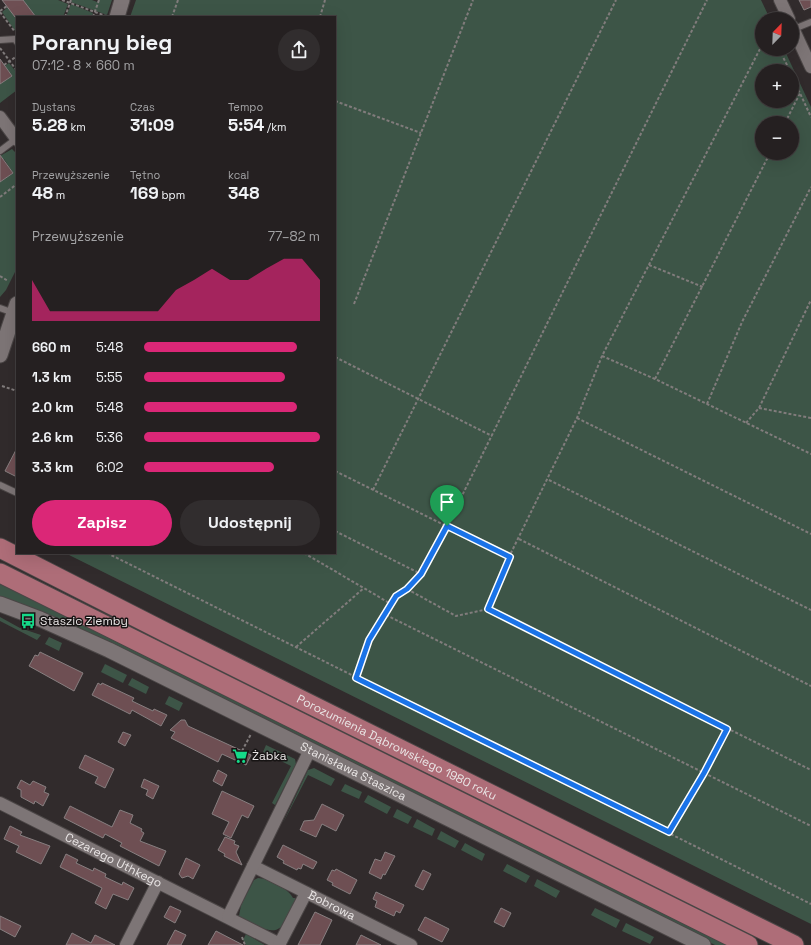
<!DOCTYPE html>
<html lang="pl">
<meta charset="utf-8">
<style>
body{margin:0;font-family:"Space Grotesk",sans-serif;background:#312d2e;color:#f1f3f6;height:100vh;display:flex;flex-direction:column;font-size:15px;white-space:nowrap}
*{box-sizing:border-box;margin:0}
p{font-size:13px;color:#a3a3a5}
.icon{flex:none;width:22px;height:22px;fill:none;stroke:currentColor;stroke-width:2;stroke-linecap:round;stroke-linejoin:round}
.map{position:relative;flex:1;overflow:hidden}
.details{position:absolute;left:16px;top:16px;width:320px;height:538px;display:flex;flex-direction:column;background:#252021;border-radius:0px;box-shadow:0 4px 16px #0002,0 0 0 1px #423e3f}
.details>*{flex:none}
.needle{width:26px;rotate:23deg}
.controls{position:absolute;left:755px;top:12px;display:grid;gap:8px}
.controls a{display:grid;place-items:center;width:44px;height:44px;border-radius:50%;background:#252021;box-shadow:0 4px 16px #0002,0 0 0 1px #423e3f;font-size:20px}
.pin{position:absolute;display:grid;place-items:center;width:34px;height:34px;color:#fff;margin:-41px -17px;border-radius:50% 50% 50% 0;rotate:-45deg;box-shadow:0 0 4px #0007}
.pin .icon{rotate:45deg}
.round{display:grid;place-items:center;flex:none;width:42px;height:42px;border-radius:21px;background:#312d2e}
.headline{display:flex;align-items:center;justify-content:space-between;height:68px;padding:0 16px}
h1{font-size:22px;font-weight:600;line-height:30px}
.figures{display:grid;grid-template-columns:repeat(3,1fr);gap:6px;height:68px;padding:4px 16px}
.figures div{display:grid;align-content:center}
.figures b{font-size:17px;font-weight:600}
.figures small{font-size:11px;font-weight:400}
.figures p{font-size:11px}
.chart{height:112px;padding:8px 16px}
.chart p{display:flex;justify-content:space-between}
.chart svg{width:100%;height:72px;margin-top:4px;fill:#db2777;opacity:.7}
.cta{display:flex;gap:8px;margin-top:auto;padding:8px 16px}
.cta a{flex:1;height:46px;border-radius:24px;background:#db2777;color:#fff;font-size:16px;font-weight:600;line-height:46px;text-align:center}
.cta a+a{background:#312d2e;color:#f1f3f6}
ul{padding:0 16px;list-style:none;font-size:13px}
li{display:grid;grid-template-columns:64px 48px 1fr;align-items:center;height:30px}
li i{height:10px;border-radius:5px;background:#db2777}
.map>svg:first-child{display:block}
.green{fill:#3d5547;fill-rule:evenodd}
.building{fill:#6e4f53;stroke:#877f80}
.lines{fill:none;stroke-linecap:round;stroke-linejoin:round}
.service-casing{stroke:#4b4646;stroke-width:8}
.minor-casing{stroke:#4b4646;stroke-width:14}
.tertiary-casing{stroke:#4b4646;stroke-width:17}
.primary-casing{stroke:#4b4646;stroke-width:21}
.path{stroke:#817c7c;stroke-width:2;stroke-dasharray:3 2;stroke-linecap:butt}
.service{stroke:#7d7576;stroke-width:6}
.minor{stroke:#7d7576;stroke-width:12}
.tertiary{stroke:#7d7576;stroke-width:15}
.primary{stroke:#ae6d78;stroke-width:19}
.route-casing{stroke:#fff;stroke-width:8}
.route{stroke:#1a73e8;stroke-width:5}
.labels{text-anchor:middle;stroke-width:3;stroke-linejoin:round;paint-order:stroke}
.poi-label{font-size:12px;fill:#eae6e6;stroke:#171414;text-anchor:start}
.street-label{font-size:12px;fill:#eae6e6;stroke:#171414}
</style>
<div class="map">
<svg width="811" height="945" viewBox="0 0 811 945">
<rect width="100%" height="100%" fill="#312b2c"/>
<g class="green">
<path d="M23,0H58L68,4L63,17H36Z"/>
<path d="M72,0H92L97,2L98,0H112L107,15L71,2Z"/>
<path d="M136,0H761L770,19H762V49H784L811,107V924L65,553H335V17H130ZM762,71H792V101H762ZM762,123H792V153H762Z"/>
<path d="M71,4L93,13L92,17H66Z"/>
<path d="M8,7L17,19V30L15,31L2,12Z"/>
<path d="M9,63L17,73V90L0,103V84L12,76L5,66Z"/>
<path d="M12,149L17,154V268L6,290L0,297V182L13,173L4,159L0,161V156Z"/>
<path d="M0,581L732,945H715L159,669L0,598Z"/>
<path d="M0,617L20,628L41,635L37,640L0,621Z"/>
<path d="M49,637L62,643L59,651L45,644Z"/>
<path d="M105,664L127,675L123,683L101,672Z"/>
<path d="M132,678L149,687L146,694L128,685Z"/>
<path d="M169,696L183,703L179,711L165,704Z"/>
<path d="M266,745L295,759L296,764L275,805L272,803L291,766L263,752Z"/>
<path d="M314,768L335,779L331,786L308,775L283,823L308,770Z"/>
<path d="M345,784L362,792L359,799L341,791Z"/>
<path d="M368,795L391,807L387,814L364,802Z"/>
<path d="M397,809L412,817L408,824L393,817Z"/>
<path d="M417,819L435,829L432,836L413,827Z"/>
<path d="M441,831L459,841L455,848L437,839Z"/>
<path d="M465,843L485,854L482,861L461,850Z"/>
<path d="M507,864L530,876L526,883L503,871Z"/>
<path d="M258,878C268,878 289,889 293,898H295V902C286,920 283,939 258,926C252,923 244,920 239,916L241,905L254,880Z"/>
<path d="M537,879L560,891L556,898L534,886Z"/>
<path d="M595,908L620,920L616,928L591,915Z"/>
<path d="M626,923L654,937L650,944L622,931Z"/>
<path d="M246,934L265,945H246L243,940Z"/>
</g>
<g class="building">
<path d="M2,0H23L36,17H15Z"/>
<path d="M799,0H811V7L804,10Z"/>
<path d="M0,59L12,76L0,84Z"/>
<path d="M0,155L13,173L0,182Z"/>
<path d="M17,448V477L5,471Z"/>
<path d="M40,652L83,673L74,691L29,666L35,655L38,656Z"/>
<path d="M98,683L101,685L102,683L134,698L132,701L153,711L154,709L167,715L161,726L132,710L130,714L92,695Z"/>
<path d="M181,720H185L188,726L251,755L246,765L222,754L218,762L171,738L175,732L170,730Z"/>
<path d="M123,732L131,735L125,746L118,742Z"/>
<path d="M85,755L114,769L105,788L95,783L98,777L79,768Z"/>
<path d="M218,770L227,775L222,786L213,781Z"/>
<path d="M144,779L159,786L153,799L146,795L148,790L141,787Z"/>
<path d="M21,780L30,785L33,781L46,787L44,792L49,794L43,806L35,801L34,804L21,797V790L17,788Z"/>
<path d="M222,791L254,806L248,818L242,815L231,838L223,834L229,822L212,814Z"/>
<path d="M322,804L344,815L336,831L322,824L316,837L300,830L304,821L314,820Z"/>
<path d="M70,806L112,827L120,810L133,815L130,823L142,829L141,831L144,833L140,841L166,851L159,866L120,846L122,843L105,834L103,838L64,818Z"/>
<path d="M10,826L22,832L20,835L50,846L41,864L16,852L19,846L4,839Z"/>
<path d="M225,837L235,841L234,844L239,846L236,852L242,865L224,856L225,854L218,850Z"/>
<path d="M283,845L317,862L313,869L303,864L301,869L298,868L297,870L283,863L284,861L277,857Z"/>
<path d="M385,852L395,856L385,875L383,874L381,879L369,873L375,859L381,861Z"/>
<path d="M66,854L78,860L76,863L93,871L94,868L106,874L105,877L122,885L123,882L134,888L128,900L113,894L106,909L95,903L102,888L60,867Z"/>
<path d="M186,858L200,865L193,879L188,876L182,878L179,874Z"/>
<path d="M336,869L357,880L350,894L332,885L333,883L327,880L332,870L335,871Z"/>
<path d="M423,870L431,874L423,890L415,886Z"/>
<path d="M376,892L404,905L400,913L396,911L394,916L375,907L377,901L373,899Z"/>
<path d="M170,906L181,911L175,923L164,917Z"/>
<path d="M501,908L511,913L504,927L494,922Z"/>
<path d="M315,912L332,920L320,945H298Z"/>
<path d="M0,916L21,926L15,937L0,929Z"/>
<path d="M425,917L449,929L442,942L418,930Z"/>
<path d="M175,930L186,935L181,945H167Z"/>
<path d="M216,931L243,945H208Z"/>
<path d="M72,933L91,943L95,935L115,945H66Z"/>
<path d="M361,935L381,945H356Z"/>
</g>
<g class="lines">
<g class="service-casing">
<g id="service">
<path d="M794,29L811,22"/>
<path d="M0,40L15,39L17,42"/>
<path d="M0,151L16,139"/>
<path d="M0,308L14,313"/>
<path d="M0,485L17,493"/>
</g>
</g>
<g class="minor-casing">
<g id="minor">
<path d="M780,0L789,19"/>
<path d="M792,26L811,67"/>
<path d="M0,117L17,140"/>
<path id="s1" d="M0,803L280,944"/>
<path id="s2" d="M253,866L411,945"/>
<path d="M228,917L310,750"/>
<path d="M126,945L158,882"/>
<path d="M279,945L306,893"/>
</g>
</g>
<g class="tertiary-casing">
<g id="tertiary">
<path d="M117,17L122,0"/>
<path d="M0,355L17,304"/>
<path id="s3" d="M0,604L40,619L109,650L703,945"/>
</g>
</g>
<g class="primary-casing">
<g id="primary">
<path id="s4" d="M0,548L167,633L794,945"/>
<path d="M0,573L748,945"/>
</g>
</g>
<g class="path">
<path d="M62,0L106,16"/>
<path d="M0,11L7,6"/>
<path d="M0,12L15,32"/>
<path d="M65,17L71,0"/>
<path d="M93,17L99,0"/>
<path d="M172,17L178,0"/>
<path d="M320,17L325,0"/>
<path d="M0,48L17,71"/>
<path d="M779,49L790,71"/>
<path d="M4,65L17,56"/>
<path d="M792,76L811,117"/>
<path d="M335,101L421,133"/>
<path d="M785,123L800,93"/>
<path d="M0,197L17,184"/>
<path d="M649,265L703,287"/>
<path d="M0,276L8,281"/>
<path d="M354,304L473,0"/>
<path d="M602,356L655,379L811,454"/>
<path d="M335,357L492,436"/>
<path d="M655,379L770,153"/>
<path d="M2,386L17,391"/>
<path d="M707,404L742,322L811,187"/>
<path d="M759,408L811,418"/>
<path d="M577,418L811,534"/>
<path d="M746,423L759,408L811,300"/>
<path d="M335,471L509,557"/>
<path d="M549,480L811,610"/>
<path d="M373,490L616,0"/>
<path d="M335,531L421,574"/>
<path d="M519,539L811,686"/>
<path d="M107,553L811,904"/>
<path d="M271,553H272"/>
<path d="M304,553L391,604"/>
<path d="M407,589L456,616L488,609L811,770"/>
<path d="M488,609L509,557L577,418L602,356L762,45"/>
<path d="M386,615L811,826"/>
<path d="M296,647L364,588"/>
<path d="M356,678L369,640L396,597L407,589L421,574L447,526L707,0"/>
<path d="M242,751L251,734"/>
<path d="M669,832L704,773L727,729"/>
<path d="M242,937L245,945"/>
</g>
<use href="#service" class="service"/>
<use href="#minor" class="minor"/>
<use href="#tertiary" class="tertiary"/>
<use href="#primary" class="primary"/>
</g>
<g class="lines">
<g class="route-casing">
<path id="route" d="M447,526L510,557L488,609L727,729L704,773L669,832L356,678L369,640L396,596L407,589L421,574Z"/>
</g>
<use href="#route" class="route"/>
</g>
<defs>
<g id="bus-bare" transform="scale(1.2)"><path d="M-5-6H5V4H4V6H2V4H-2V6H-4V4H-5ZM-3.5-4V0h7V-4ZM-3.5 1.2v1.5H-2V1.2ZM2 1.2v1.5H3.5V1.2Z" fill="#15d989" stroke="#171414" stroke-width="2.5" paint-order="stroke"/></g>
<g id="supermarket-bare" transform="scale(1.2)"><path d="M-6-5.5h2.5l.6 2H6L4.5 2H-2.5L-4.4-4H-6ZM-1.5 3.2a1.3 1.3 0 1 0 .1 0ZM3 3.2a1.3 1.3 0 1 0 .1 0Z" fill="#15d989" stroke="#171414" stroke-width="2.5" paint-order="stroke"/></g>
</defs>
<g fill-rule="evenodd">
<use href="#bus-bare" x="28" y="621"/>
<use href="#supermarket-bare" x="240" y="756"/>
</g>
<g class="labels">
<g class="poi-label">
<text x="40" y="625">Staszic Ziemby</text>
<text x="252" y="760">Żabka</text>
</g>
<g class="street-label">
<text dy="4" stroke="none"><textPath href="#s4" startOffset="444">Porozumienia Dąbrowskiego 1980 roku</textPath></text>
<text dy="4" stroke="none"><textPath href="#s3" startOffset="391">Stanisława Staszica</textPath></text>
<text dy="4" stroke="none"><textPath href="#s1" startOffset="127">Cezarego Uthkego</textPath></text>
<text dy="4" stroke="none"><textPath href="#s2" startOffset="88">Bobrowa</textPath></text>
</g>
</g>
</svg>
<div class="controls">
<a><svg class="needle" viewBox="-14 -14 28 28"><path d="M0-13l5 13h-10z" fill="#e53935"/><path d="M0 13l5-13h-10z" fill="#a3a3a5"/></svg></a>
<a>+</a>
<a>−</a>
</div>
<div class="pin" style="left:447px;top:526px;background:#1e9e55"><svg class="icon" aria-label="arrive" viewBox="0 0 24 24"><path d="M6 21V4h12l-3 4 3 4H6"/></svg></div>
<section class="details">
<div class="headline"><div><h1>Poranny bieg</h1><p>07:12 · 8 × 660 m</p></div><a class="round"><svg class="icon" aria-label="share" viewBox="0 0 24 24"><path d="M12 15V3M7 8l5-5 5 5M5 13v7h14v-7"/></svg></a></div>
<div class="figures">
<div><p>Dystans</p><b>5.28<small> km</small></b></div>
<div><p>Czas</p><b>31:09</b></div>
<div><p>Tempo</p><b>5:54<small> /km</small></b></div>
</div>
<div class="figures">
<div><p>Przewyższenie</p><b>48<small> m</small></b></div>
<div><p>Tętno</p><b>169<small> bpm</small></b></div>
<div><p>kcal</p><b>348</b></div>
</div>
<div class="chart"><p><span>Przewyższenie</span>77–82 m</p>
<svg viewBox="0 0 160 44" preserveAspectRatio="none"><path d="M0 44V19L10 38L20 38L30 38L40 38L50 38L60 38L70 38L80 25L90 19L100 12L110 19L120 19L130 12L140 6L150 6L160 19V44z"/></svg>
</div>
<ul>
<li><b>660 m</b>5:48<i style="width:87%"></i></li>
<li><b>1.3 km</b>5:55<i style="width:80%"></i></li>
<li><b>2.0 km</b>5:48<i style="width:87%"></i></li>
<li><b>2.6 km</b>5:36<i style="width:100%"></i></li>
<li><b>3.3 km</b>6:02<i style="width:74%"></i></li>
</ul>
<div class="cta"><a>Zapisz</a><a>Udostępnij</a></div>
</section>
</div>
